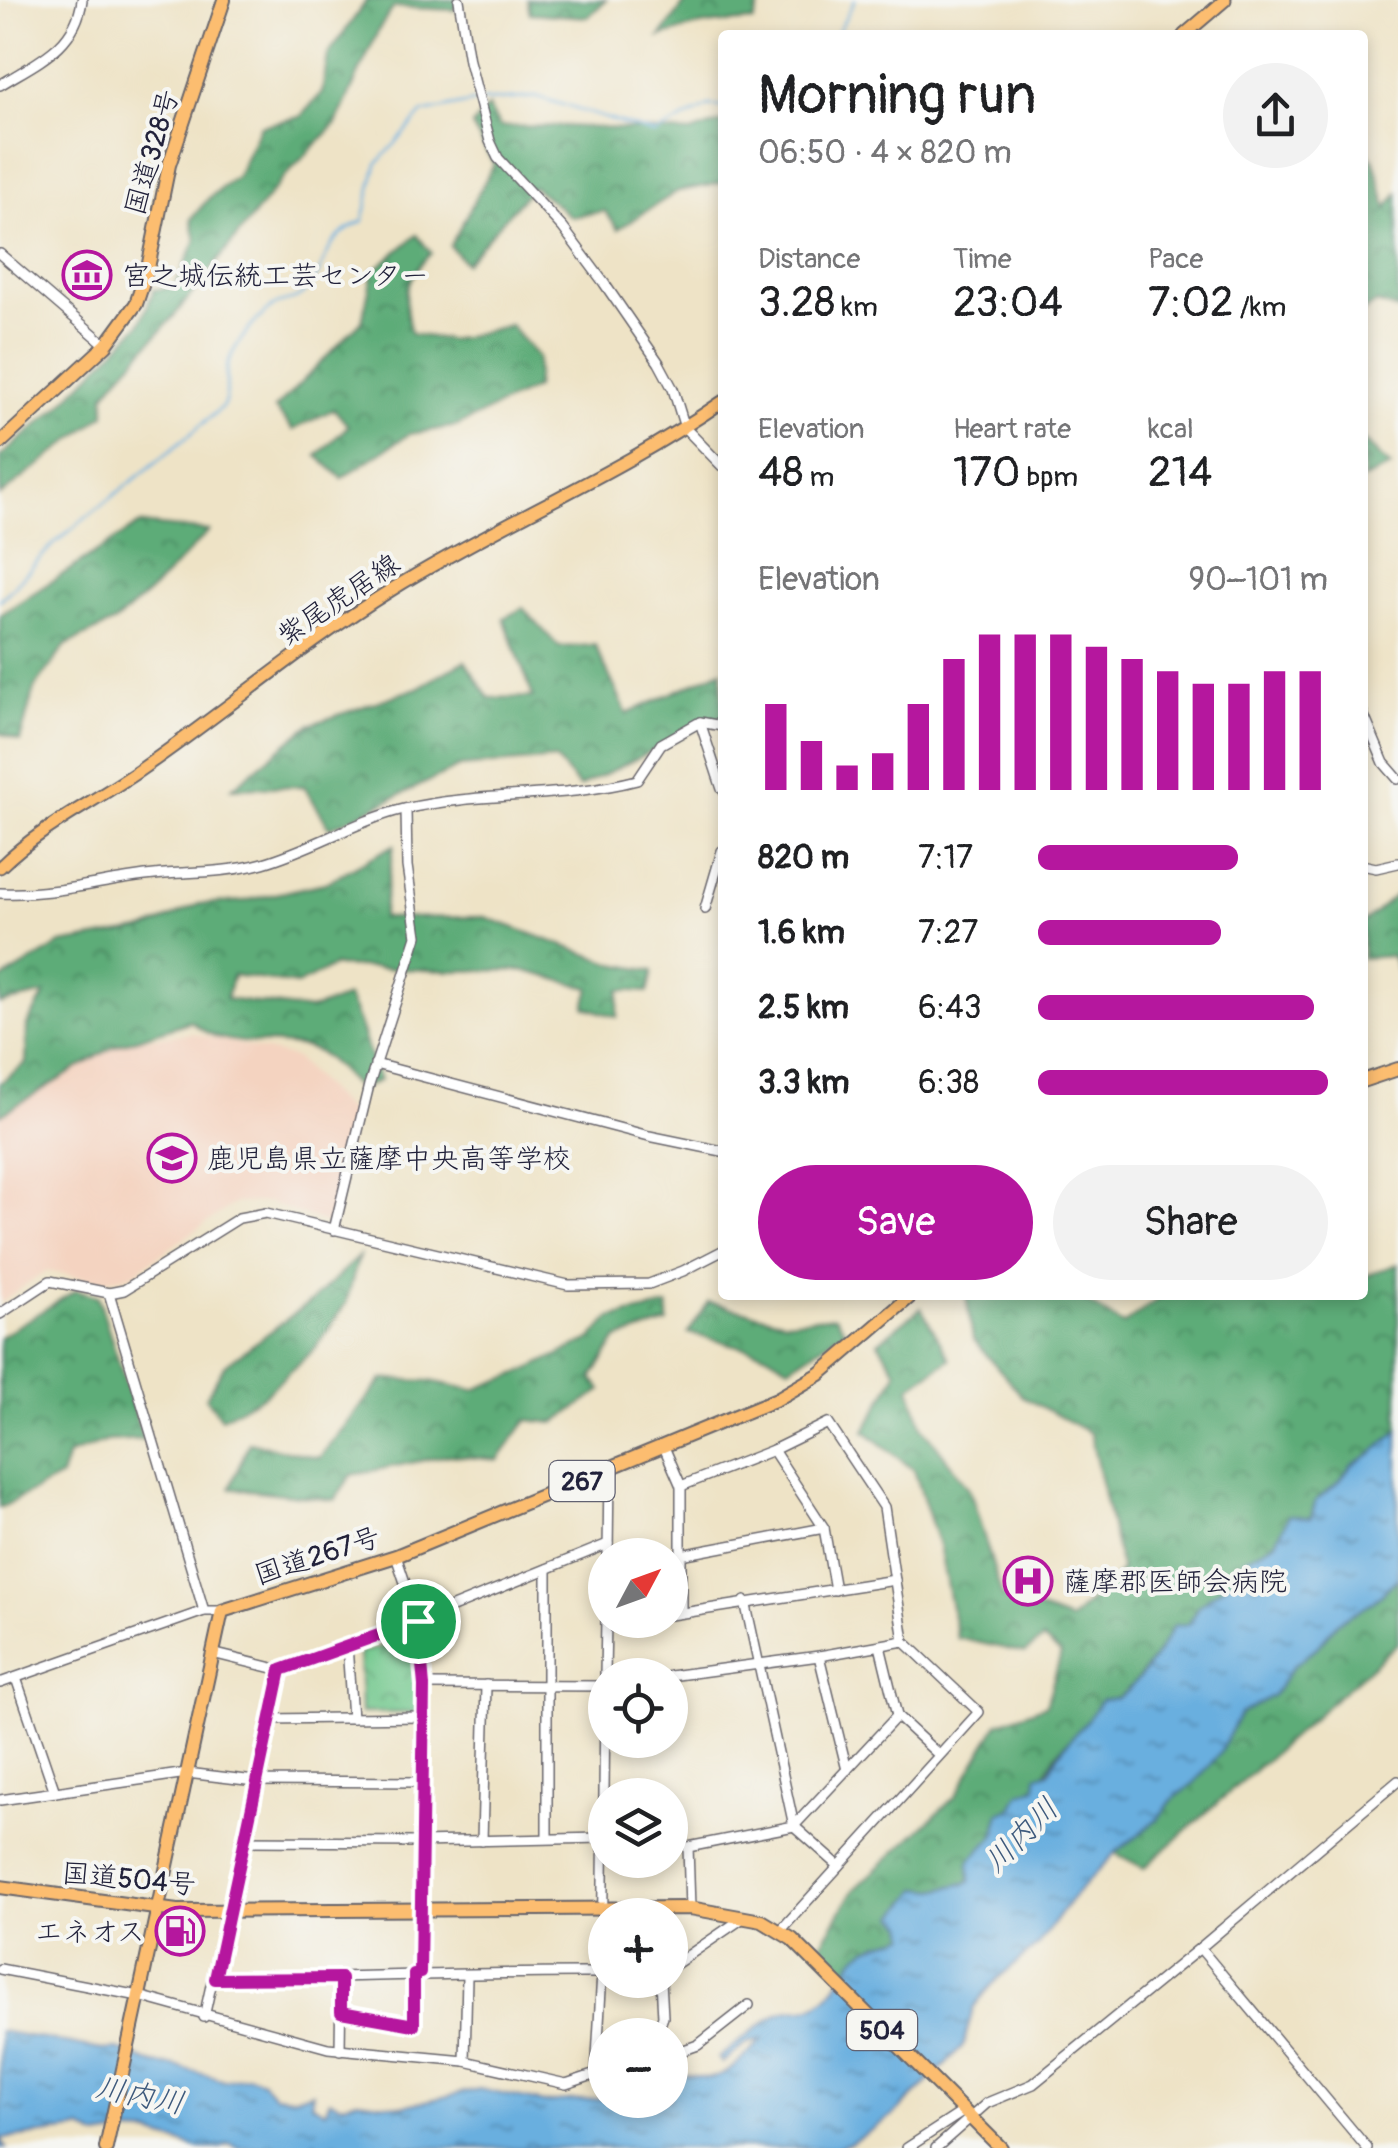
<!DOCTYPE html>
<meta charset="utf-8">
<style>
body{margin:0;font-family:Pangolin,"Klee One",sans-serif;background:#f2f2f2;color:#202124;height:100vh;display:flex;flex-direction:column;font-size:38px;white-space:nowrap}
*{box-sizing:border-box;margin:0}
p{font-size:32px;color:#757577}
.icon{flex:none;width:55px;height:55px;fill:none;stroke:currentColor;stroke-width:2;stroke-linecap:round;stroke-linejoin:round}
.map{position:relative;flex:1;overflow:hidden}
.panel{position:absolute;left:718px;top:30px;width:650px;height:1270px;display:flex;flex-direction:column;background:#fff;border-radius:10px;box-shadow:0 5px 15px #0003}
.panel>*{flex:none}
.needle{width:65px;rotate:49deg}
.tools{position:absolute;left:588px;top:1538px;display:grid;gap:20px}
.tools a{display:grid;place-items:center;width:100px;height:100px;border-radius:50%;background:#fff;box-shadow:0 5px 15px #0003;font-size:50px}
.pin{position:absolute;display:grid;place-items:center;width:85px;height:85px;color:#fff;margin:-42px;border:5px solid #fff;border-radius:50%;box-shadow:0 2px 10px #0007}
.round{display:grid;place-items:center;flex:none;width:105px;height:105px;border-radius:52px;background:#f2f2f2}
.head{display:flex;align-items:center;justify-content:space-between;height:170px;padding:0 40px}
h1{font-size:55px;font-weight:600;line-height:75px}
.figures{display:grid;grid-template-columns:repeat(3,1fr);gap:15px;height:170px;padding:10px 40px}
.figures div{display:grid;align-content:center}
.figures b{font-size:42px;font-weight:600}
.figures small{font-size:28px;font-weight:400}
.figures p{font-size:28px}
.chart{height:280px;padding:20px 40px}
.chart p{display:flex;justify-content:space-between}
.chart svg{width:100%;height:180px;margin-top:10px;stroke:#b5179e;stroke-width:6}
.action{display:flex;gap:20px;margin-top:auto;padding:20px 40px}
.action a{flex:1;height:115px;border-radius:60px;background:#b5179e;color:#fff;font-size:40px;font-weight:600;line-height:115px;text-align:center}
.action a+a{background:#f2f2f2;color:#202124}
ul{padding:0 40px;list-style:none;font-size:32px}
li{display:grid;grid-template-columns:160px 120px 1fr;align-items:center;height:75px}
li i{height:25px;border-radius:12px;background:#b5179e}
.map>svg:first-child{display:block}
.built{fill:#f4d3c0}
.forest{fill:url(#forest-crowns);stroke:#40675a;stroke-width:2.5}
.park{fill:url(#park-crowns);stroke:#4a7564;stroke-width:2.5}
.water{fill:url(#water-ripples);stroke:#46688d;stroke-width:2.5}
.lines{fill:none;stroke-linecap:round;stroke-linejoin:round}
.stream{stroke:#69afdf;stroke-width:2.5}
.minor-casing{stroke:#69666c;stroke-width:12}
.major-casing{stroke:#69666c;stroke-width:15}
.highway-casing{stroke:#69666c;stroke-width:16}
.minor{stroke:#fff;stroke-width:9}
.major{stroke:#fcbd6f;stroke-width:11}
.highway{stroke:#fcbd6f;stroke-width:12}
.route-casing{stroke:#fff;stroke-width:20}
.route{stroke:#b5179e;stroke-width:12}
.labels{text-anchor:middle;stroke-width:8;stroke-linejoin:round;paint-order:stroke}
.shield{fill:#f6f6f2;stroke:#626272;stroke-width:2.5}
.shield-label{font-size:25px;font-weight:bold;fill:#22223b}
.street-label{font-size:28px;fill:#22223b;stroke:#f6f6f2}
.poi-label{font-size:28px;fill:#22223b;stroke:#f6f6f2;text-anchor:start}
.water-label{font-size:30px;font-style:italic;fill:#3e5a7d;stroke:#f6f6f2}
</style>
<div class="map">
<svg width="1398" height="2148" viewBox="0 0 1398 2148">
<defs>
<pattern id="forest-crowns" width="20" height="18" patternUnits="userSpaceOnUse" patternTransform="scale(2.5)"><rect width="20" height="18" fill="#5dac78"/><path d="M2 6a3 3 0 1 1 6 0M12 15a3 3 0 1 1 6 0" fill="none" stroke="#4c8c64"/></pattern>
<pattern id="park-crowns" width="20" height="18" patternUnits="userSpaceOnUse" patternTransform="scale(2.5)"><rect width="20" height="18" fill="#72c88d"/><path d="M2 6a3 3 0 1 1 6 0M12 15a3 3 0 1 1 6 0" fill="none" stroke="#5da274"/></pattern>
<pattern id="water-ripples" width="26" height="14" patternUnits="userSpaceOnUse" patternTransform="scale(2.5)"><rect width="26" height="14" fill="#69afdf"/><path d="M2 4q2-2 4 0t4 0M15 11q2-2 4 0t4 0" fill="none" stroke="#568eb6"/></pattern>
</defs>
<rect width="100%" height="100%" fill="#f6f6f2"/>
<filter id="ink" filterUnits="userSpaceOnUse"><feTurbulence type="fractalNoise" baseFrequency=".01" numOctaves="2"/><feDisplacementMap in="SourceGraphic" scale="20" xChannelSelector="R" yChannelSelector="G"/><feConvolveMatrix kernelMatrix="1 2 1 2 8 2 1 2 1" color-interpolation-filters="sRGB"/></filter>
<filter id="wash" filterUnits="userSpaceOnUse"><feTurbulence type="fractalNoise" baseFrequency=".0048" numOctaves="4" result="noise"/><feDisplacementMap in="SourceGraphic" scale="40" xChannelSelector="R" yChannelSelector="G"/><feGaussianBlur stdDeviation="2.25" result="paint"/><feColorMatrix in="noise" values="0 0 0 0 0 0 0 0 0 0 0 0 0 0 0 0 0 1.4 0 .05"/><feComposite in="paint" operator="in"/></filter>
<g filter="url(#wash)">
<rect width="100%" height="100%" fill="#eee3c6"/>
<path class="built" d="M192,1033L295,1058L352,1115L333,1226L268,1202L235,1203L131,1275L102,1281L46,1271L0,1303V1108L109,1043Z"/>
<g class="forest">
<path d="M367,0H458L455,10L394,7L379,29L336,124L284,177L175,315L115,381L105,394V414L0,496V457L62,404L140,324L154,290L175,287L196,240L191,219L210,197L237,176L260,126L300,117L322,93L328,55Z"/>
<path d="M527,0H606L588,17L530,13Z"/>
<path d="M687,0H762L754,21L701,25L660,37Z"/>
<path d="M488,107L500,127L566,126L691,133L722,122V183L678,191L618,229L605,211L571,217L533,186L465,263L450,246L494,164L472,126Z"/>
<path d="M1362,145L1374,161L1387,208L1398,193V310L1377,303L1363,312Z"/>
<path d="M417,235L431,253C403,281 402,297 411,334L451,340L510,325L538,358L535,388L457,426L409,434L342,478L317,456L348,426L334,409L293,430L275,409L362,321L373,271Z"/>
<path d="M1362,440H1363L1391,467L1363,479Z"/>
<path d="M140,524L209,531L153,589L115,622L66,645L34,689L20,741L0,733V615Z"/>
<path d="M523,608L559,647L595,645L627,714L722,670V716L579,787L555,759L459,767L330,828L304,786L232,788L309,725L417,688L465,661L489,698L533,697L504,618Z"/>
<path d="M394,845L382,918L485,917L614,964L653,971L648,992L620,990L617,1017L585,1007L590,988L522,970L449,971L334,966L297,985L233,975L226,999L310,1010L347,997C363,1023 366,1053 380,1080L359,1090C346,1078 327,1054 311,1049C271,1037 224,1053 191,1021L115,1046L0,1115V1083L26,1063L27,1025L45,994L0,1004V981L61,944L147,929L199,904L244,901L325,883Z"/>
<path d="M1398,893V972L1392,956L1362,958L1363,923Z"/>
<path d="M359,1256L346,1303L315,1349L263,1396L221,1418L206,1397L224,1366L314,1299Z"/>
<path d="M1398,1264V1431L1373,1453L1352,1465L1340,1482L1316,1500L1311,1518L1289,1516L1276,1542L1245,1559L1230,1582L1198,1606L1189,1624L1173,1626C1165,1644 1135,1688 1117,1697C1114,1699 1106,1699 1101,1700L1093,1715L1057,1753L1037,1787L1019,1794L1012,1808L1000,1813L994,1836L970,1862V1882L936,1890L919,1888C908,1902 903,1917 908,1934C883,1947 861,1940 848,1972L820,1946L854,1890L955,1797L998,1723L1046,1705L1061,1654L1043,1639L1025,1653L957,1638L939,1546L914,1470L865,1431L897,1372L878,1342L921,1308L950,1359L910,1387L922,1426L970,1490L1002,1596L1070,1621L1121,1571L1090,1433L1023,1397L973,1339L966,1295H1081L1082,1299L1123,1325L1163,1295H1292L1297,1300L1312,1295H1362L1363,1277Z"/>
<path d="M76,1290L98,1296L143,1439L107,1441L68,1455L61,1477L0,1508V1337Z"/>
<path d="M709,1302L785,1321L835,1316L845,1331L789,1367L765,1353L688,1333Z"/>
<path d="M668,1306V1323L617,1339L592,1378L602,1390L555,1423L527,1420L498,1460L449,1455L351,1475L335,1500L230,1488L249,1442L319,1458L383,1379L430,1381L474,1390L525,1371L591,1339L611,1318Z"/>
<path d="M1398,1578V1643L1144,1868L1115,1853L1157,1820L1172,1800L1194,1783L1219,1754L1240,1714L1273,1695L1294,1665L1317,1647L1338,1622L1374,1601Z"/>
</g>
<path class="park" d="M414,1638L420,1688L418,1713H361L359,1653Z"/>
<path class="water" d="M1398,1431V1578L1374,1601L1338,1622L1317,1647L1294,1665L1273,1695L1240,1714L1219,1754L1194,1783L1172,1800L1157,1820L1115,1853L1070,1900L1037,1946L998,1978L984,1994L973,2009L963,2046L921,2089L893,2116L851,2143L835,2148H317L315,2142L308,2148H240L229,2144L219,2148H198L150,2134L129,2133L98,2138L82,2129L1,2139L6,2148H0V2031L102,2050L117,2049L154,2064L175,2066L225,2081L249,2076L262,2081L275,2095L292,2097L313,2092L311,2103L325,2111L330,2100L342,2105L357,2100L404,2106L479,2089L544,2103L605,2098L670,2100L672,2075C686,2073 693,2076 706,2078C727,2080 748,2053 762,2040L747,2043L722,2063L718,2058C733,2048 768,2017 782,2012C797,2007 803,2013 819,2003C835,1993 842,1976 853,1961C867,1941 889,1944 907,1935L905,1925L896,1916L919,1888L936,1890L970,1882L969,1862L994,1836L1000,1813L1012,1808L1019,1794L1037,1787V1776L1049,1772C1061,1743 1086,1727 1101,1700C1106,1699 1114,1699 1118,1697C1136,1688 1165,1644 1173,1626L1189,1624L1198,1606L1230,1582L1245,1559L1276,1542L1289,1515L1311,1518L1316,1500L1339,1482L1352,1465L1373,1453Z"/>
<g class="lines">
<g class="stream">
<path d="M836,35L855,0"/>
<path d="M482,101L538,97L655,134L709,106L722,107"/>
<path d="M0,600C22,581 38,557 60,539C114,494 171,453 223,406C231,390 222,377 229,361C236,343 256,319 272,307C283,299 296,303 306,291C333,261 317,243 363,221L377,164L423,113L474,102"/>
</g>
</g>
</g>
<g filter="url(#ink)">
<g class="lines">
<g class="minor-casing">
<g id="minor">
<path d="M459,0L469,61L490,141L498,158L563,228L604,283L659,363L673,389L685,428L722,466"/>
<path d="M0,85C37,62 76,47 82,0"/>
<path d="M0,254L106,345"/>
<path d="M1362,711L1384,763L1398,779"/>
<path d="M700,722L722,789"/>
<path d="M1362,865L1376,868L1398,863"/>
<path d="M0,893C57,896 109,878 165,874C199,872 231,872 263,863C312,849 355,821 404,809C481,791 561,800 637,780L661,744L700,722L722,726"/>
<path d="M705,909L722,851"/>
<path d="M375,1064L649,1136L722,1151"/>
<path d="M334,1230L369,1085L417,936L407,866L406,809"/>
<path d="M109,1293L204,1611"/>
<path d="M0,1314L50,1281L109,1293L124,1290L239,1218L266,1213L568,1285L649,1284L683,1271L722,1251"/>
<path d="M664,1447L681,1486V1613"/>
<path d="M773,1450L824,1528L835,1590"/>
<path d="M681,1486L773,1450L828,1423L884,1507L904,1641L979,1712L781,1930"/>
<path d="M608,1555L609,1470"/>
<path d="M681,1555L824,1528"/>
<path d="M396,1556L418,1621L424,1685L420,1973"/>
<path d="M745,1601L794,1826L839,1866"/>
<path d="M670,1615L895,1580"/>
<path d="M606,1624L634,1620"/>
<path d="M347,1645L352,1718"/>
<path d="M880,1646L897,1716L939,1755"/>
<path d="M212,1653L281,1670L418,1621L608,1544"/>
<path d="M819,1656L847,1770"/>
<path d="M605,1675L606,1620"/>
<path d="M670,1676L819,1656L904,1641"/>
<path d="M16,1678L55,1792"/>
<path d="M0,1683L204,1611H222"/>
<path d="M424,1685L605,1686"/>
<path d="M269,1719L423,1717"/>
<path d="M0,1800L187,1773L255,1781L422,1782"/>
<path d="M547,1837V1569"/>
<path d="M243,1841L420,1842L603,1838"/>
<path d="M482,1841L486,1685"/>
<path d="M690,1908L688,1847L794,1826L897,1716"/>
<path d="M1200,1948L1367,2148"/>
<path d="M670,1968L743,1918"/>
<path d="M0,1969L139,1996L328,2048L465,2061L566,2084L596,2074L602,1973L605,1702"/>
<path d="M215,1979C345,1978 475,1972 605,1973"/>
<path d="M341,2012L414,2025L415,1974"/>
<path d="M204,2017L281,1670"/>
<path d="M656,2035L663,2017L661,1980"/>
<path d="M340,2050L341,1978"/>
<path d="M670,2055L698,2045L749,2005"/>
<path d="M465,2061L467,1976"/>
<path d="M907,2148L964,2111"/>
<path d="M936,2148L987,2103L1033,2084L1200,1948L1398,1781"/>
</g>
</g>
<g class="major-casing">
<g id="major">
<path d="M1184,35L1225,0"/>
<path d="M0,867C43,825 95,802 143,768C227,710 305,643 391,590C499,523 618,474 722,402"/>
</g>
</g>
<g class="highway-casing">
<g id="highway">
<path d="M0,443L106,345L136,304L148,268L169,165L224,0"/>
<path d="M1362,1081L1398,1069"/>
<path d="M0,1887L177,1911L690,1908L762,1921L792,1939L1001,2148"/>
<path d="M106,2148L222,1611L396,1556L777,1399L820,1374L912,1295"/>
</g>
</g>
<use href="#minor" class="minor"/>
<use href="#major" class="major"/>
<use href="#highway" class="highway"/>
</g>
</g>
<g class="lines" filter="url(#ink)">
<g class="route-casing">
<path id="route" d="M418,1621L424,1686L420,1973L414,1974V2025L341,2012V1978L215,1979L281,1670Z"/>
</g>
<use href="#route" class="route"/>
</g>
<defs>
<g id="museum-ring" transform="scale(2.5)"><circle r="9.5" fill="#f6f6f2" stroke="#b5179e" stroke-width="1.5"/><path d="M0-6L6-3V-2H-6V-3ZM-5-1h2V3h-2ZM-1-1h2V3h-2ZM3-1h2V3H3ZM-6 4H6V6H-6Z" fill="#b5179e"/></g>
<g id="school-ring" transform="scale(2.5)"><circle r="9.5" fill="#f6f6f2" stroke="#b5179e" stroke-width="1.5"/><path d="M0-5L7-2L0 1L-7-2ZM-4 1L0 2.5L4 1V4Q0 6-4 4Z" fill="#b5179e"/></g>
<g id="hospital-ring" transform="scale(2.5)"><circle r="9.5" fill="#f6f6f2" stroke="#b5179e" stroke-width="1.5"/><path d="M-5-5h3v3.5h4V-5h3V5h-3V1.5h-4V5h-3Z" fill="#b5179e"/></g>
<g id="fuel-ring" transform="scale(2.5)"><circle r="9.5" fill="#f6f6f2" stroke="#b5179e" stroke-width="1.5"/><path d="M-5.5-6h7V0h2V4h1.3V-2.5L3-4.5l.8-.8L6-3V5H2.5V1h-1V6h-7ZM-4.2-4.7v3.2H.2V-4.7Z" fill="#b5179e"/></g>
</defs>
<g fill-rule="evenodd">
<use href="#museum-ring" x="87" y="275"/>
<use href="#school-ring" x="172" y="1158"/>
<use href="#hospital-ring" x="1028" y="1581"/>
<use href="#fuel-ring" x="180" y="1931"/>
</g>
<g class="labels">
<g class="shield">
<rect x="549.5" y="1461" width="65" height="40" rx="8"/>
<rect x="847" y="2010" width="70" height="40" rx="8"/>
</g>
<g class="shield-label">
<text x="582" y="1490">267</text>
<text x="882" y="2039">504</text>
</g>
<g class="street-label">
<text transform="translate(151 152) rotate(-74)" y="10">国道328号</text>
<text transform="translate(338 599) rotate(-34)" y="10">紫尾虎居線</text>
<text transform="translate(317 1555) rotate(-18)" y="10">国道267号</text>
<text transform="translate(129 1878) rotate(5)" y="10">国道504号</text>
</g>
<g class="poi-label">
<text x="122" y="285">宮之城伝統工芸センター</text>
<text x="207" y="1168">鹿児島県立薩摩中央高等学校</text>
<text x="1063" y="1591">薩摩郡医師会病院</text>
<text x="145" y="1941" text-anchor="end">エネオス</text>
</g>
<g class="water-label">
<text transform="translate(1021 1835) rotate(-45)" y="10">川内川</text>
<text transform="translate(140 2095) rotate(11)" y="10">川内川</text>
</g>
</g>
</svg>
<div class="tools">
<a><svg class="needle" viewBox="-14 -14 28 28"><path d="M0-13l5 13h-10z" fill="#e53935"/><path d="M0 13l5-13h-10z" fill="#757577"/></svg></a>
<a><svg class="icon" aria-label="locate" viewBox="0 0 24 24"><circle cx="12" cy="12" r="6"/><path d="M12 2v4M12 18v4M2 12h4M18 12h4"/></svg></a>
<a><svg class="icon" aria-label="layers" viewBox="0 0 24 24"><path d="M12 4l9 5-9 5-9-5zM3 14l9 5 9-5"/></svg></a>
<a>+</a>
<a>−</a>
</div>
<div class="pin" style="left:418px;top:1621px;background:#1e9e55"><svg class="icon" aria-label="arrive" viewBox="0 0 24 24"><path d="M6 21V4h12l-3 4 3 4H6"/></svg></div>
<section class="panel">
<div class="head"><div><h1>Morning run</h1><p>06:50 · 4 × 820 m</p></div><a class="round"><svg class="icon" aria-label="share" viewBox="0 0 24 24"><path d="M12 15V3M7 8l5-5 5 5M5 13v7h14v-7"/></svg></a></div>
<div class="figures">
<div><p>Distance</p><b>3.28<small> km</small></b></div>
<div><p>Time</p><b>23:04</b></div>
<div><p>Pace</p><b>7:02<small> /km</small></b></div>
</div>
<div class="figures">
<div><p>Elevation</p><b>48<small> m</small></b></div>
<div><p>Heart rate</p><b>170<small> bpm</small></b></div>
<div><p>kcal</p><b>214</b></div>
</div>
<div class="chart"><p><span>Elevation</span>90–101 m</p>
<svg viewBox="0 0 160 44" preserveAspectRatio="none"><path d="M5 44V23M15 44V32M25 44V38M35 44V35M45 44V23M55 44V12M65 44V6M75 44V6M85 44V6M95 44V9M105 44V12M115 44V15M125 44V18M135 44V18M145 44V15M155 44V15"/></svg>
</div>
<ul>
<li><b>820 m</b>7:17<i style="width:69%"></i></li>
<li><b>1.6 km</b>7:27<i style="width:63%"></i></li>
<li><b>2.5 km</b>6:43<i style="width:95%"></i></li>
<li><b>3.3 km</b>6:38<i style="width:100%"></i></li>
</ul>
<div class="action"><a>Save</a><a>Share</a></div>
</section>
</div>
